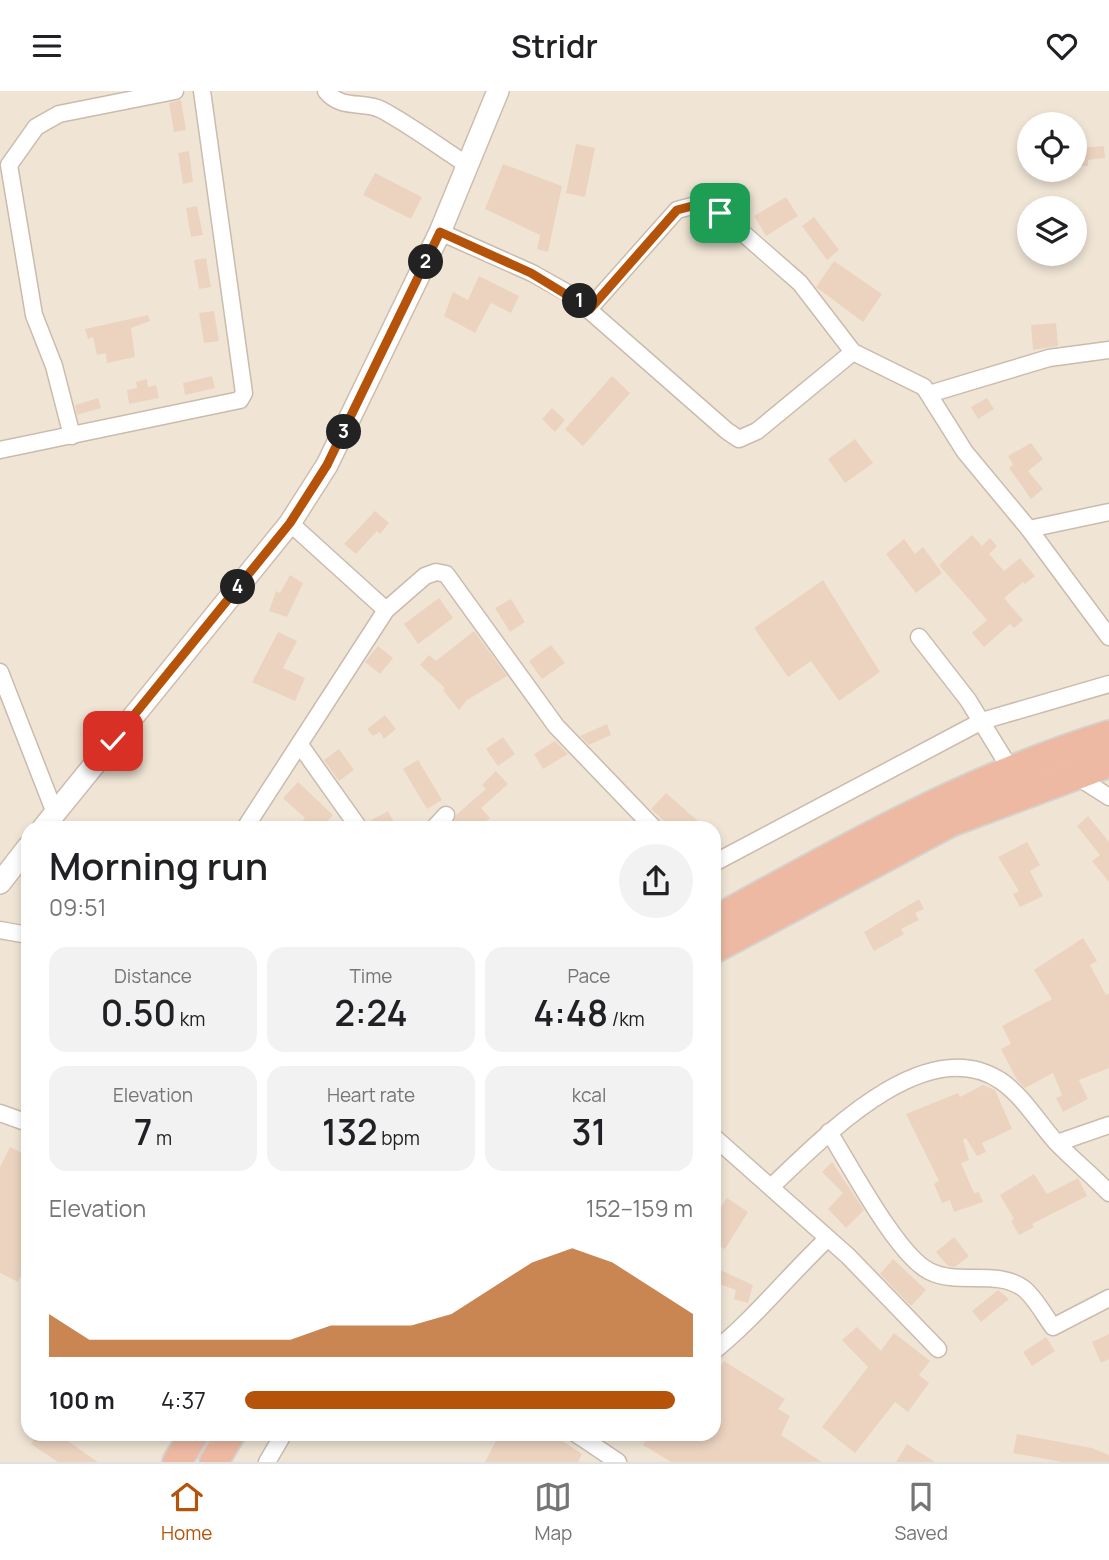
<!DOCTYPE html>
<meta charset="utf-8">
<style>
body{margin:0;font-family:Manrope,sans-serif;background:#f2f2f2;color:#202124;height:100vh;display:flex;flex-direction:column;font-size:26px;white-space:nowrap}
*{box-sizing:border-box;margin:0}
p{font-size:23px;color:#757577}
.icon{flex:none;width:38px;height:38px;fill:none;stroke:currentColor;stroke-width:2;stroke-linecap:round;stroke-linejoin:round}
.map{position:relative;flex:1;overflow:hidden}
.side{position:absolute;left:21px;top:730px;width:700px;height:620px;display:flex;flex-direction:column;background:#fff;border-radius:21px;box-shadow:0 4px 10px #0003}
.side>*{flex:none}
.tools{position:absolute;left:1017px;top:21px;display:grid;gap:14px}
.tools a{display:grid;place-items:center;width:70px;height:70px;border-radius:50%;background:#fff;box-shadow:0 4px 10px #0003;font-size:35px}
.pin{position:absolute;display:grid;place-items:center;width:60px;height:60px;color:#fff;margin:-30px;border-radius:14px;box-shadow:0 4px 10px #0006}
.km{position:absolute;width:35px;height:35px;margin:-18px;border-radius:50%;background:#222;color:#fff;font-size:19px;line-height:35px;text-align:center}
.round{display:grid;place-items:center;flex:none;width:74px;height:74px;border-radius:37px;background:#f2f2f2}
.head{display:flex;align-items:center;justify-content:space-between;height:119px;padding:0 28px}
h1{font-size:38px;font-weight:600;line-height:52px}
.metrics{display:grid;grid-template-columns:repeat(3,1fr);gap:10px;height:119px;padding:7px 28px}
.metrics div{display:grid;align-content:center;border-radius:18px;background:#f2f2f2;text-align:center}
.metrics b{font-size:35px;font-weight:600}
.metrics small{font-size:19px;font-weight:400}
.metrics p{font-size:19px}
.chart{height:196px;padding:14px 28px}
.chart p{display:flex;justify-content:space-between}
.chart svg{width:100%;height:126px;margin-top:7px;fill:#b45309;opacity:.7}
ul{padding:0 28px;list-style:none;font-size:23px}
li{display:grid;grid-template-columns:112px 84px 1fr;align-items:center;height:52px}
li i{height:18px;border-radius:9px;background:#b45309}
header{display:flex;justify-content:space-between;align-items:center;height:91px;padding:0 28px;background:#fff;font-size:32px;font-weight:600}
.tab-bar{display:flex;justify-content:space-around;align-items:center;height:98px;border-top:2px solid #e0e0e0;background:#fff;font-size:19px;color:#757577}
.tab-bar a{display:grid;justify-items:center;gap:4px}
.tab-bar .current{color:#b45309}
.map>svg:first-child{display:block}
.residential{fill:#f0e5d5;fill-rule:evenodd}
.building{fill:#ecd3c0}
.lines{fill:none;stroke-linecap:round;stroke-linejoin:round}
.street-casing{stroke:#cabbad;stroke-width:19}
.secondary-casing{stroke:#cebdae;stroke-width:24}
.highway-casing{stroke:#d7d1cd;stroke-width:32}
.street{stroke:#fff;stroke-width:16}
.secondary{stroke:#fff;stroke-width:21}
.highway{stroke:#edb9a3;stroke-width:28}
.route-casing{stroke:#fff;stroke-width:14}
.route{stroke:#b45309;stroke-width:9}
</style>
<header><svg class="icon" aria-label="menu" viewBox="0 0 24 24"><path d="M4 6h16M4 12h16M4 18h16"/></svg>Stridr<svg class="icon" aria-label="heart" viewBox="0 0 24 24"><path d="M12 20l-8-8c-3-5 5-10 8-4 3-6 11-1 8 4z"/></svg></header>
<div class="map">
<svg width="1109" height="1371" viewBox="0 0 1109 1371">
<rect width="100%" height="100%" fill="#faf3e6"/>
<path class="residential" d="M0,0H1109V1371H0ZM1029,33H1074V79H1029ZM1029,117H1074V163H1029ZM28,737H714V1342H28Z"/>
<g class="building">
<path d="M181,9L186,39L174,41L169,12Z"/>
<path d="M576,53L595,57L585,106L566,102Z"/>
<path d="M1104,55L1105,67L1088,69V75H1074V57Z"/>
<path d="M189,60L193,91L183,93L178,62Z"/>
<path d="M503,73L562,95L548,161L537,158L540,144L485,118Z"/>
<path d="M375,82L422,106L411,128L363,104Z"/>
<path d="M786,106L798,125L766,145L754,125Z"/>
<path d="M197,115L203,144L191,146L186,117Z"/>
<path d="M814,126L839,159L827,169L802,135Z"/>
<path d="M206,167L211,196L199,198L194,169Z"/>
<path d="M834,170L882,203L863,231L816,196Z"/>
<path d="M479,185L519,205L511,222L491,212L475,242L444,225L453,201L468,209Z"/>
<path d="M214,220L219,250L204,252L199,222Z"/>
<path d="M148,224L150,230L131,237L135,266L107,272L106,262L97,264L93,246L88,248L85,238Z"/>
<path d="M1056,232L1058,255L1033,259L1031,234Z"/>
<path d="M212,285L215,297L185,304L183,292Z"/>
<path d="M612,285L630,302L583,355L565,338Z"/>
<path d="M147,288L148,296L156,294L159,307L129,313L127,299L137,297L136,291Z"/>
<path d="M98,307L101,317L77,324L75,314Z"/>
<path d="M987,307L994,318L978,328L971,316Z"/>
<path d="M552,317L565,329L555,341L542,328Z"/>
<path d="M855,348L873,372L845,392L828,368Z"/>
<path d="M1031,352L1043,368L1028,380L1043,398L1031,408L1009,377L1013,374L1008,365Z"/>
<path d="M375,420L389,432L380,443L377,440L356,463L344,453Z"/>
<path d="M972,444L982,455L990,447L997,455L989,463L1004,480L1020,467L1035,485L1025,493L1023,491L1004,507L1023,529L1014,537L1010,533L984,556L972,542L987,529L939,474Z"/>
<path d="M904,448L915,463L923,456L942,482L916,502L886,463Z"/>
<path d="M290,484L303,492L287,526L269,520L276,500L280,502Z"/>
<path d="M823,489L880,581L839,610L811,570L788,586L754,537Z"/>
<path d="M439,507L453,527L418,553L404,533Z"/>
<path d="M511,508L525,531L510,541L495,517Z"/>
<path d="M474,540L507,585L467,609L459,619L443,599L445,597L420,574L429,564L436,570Z"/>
<path d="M278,541L297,550L283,577L305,587L295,610L252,591Z"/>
<path d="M551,554L565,572L542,588L529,570Z"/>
<path d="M378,555L393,567L380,583L365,571Z"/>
<path d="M385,624L396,638L384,648L380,641L373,645L367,638Z"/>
<path d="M607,633L611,644L589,654L580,645Z"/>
<path d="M503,646L515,663L498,675L486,658Z"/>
<path d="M555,650L568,663L543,678L534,663Z"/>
<path d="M339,658L354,679L339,690L324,669Z"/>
<path d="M418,669L442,709L427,718L403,678Z"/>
<path d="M496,680L508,693L481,717L490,727L478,737H449L456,724L486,698L482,694Z"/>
<path d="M298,691L333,724L321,737H296L305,727L283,707Z"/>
<path d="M666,702L699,731L695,737H672L651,718Z"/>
<path d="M388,720L397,737H369L368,731Z"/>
<path d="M1088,725L1109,751V791L1092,770L1100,764L1077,735Z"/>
<path d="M1027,751L1040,774L1030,780L1043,805L1020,816L1013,803L1019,800L998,766Z"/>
<path d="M919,808L924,818L915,822L919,829L901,838L904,843L874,860L864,841Z"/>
<path d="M1083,847L1097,870L1090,874L1106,904L1109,902V977L1079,989L1088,1008L1063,1021L1056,1007L1062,1004L1053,982L1025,997L1017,989L1001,958L1011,953L1002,935L1052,908L1034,879Z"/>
<path d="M983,994L995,999L1012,1038L982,1052L986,1061L977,1065L966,1047L963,1049L969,1069L961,1072L974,1102L979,1101L983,1111L954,1121L950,1109L942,1112L934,1093L939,1090L906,1023L958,1002L960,1006Z"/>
<path d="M10,1056L28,1065V1168L18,1191L0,1182V1076Z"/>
<path d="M832,1071L864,1119L846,1137L828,1118L843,1102L822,1081Z"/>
<path d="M1034,1083L1047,1103L1078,1087L1087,1105L1032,1133L1034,1136L1019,1144L1011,1130L1014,1128L1000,1104Z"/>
<path d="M727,1107L748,1121L725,1158L714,1151V1112L721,1116Z"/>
<path d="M954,1146L969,1165L955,1176L948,1175L936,1161Z"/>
<path d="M893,1168L926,1199L911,1215L880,1183Z"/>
<path d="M714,1176L753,1194L748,1212L734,1208L736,1199L714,1191Z"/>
<path d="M998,1199L1009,1208L981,1231L972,1220Z"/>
<path d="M857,1236L881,1260L894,1242L930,1270L919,1284L929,1292L908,1321L895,1311L855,1362L822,1336L868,1276L842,1249Z"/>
<path d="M1109,1243V1268L1101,1272L1092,1251Z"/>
<path d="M1046,1246L1055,1260L1032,1275L1023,1261Z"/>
<path d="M724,1270L785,1308L778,1318L790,1325L781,1344L822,1371H671L643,1354L651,1342H714V1286Z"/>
<path d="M39,1342H56L98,1371H58L31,1353Z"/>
<path d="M500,1342H550L582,1363L578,1371H485Z"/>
<path d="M1017,1343L1092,1357L1109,1364V1371H1062L1013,1362Z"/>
<path d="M907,1353L935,1371H896Z"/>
</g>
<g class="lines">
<g class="street-casing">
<g id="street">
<path d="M326,0C342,20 364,9 382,19C410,34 438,55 466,73"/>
<path d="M440,141L532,182L573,205L727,340L739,348L757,340L853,261"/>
<path d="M589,218L677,119L696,114L720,122L800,192L853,261L924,296L965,361L1029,438L1109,546"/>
<path d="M929,303L1049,267L1109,259"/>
<path d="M72,345L54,275L34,224L9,74L36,36L59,23L175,0"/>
<path d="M0,359L240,309L244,302L202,0"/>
<path d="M290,432L386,519"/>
<path d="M1029,438L1109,421"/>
<path d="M919,546L968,609L1011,679"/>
<path d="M0,581L55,722"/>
<path d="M300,654L359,737"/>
<path d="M1073,683L1109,706"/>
<path d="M245,737L386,519L425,485L436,481L446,483L556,635L654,737"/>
<path d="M434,737L446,724"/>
<path d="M714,772L982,630L1109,593"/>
<path d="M0,839L28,844"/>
<path d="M0,1022L28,1032"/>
<path d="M829,1041C850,1074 897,1164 929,1180C958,1195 996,1178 1023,1197C1035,1206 1044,1224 1053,1236L1109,1207"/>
<path d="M714,1046L848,1165L938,1258"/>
<path d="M1057,1052L1109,1034"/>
<path d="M771,1096C822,1048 925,939 1001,990C1023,1005 1038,1031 1055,1050C1072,1068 1092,1084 1109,1102"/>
<path d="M714,1260C755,1227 789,1184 827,1148"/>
<path d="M575,1342L618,1371"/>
<path d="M267,1371L284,1342"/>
</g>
</g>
<g class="secondary-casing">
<g id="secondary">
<path d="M43,737L290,432L327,374L440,141L498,0"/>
<path d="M0,792L28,756"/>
</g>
</g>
<g class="highway-casing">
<g id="highway">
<path d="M714,830C842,759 969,687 1109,644"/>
<path d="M714,858L951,731L1109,672"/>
<path d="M177,1371L195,1342"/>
<path d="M214,1371L231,1342"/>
</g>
</g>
<use href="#street" class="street"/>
<use href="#secondary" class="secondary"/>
<use href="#highway" class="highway"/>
</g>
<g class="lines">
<g class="route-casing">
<path id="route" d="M113,650L290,432L327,374L440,141L531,182L590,218L677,119L696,114L720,122"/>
</g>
<use href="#route" class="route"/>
</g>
</svg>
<div class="tools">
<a><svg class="icon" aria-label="locate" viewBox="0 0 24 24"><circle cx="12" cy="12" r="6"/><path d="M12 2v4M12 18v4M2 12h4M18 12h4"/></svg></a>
<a><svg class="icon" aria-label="layers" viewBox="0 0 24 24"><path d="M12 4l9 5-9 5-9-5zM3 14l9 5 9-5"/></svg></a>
</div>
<div class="pin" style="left:720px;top:122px;background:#1e9e55"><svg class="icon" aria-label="arrive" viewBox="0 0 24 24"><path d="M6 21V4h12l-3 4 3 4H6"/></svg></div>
<div class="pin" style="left:113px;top:650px;background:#d93025"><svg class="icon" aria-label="check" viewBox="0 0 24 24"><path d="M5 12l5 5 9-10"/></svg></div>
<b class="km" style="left:580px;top:210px">1</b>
<b class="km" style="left:426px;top:171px">2</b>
<b class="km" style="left:344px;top:341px">3</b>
<b class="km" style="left:238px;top:496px">4</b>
<section class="side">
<div class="head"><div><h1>Morning run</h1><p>09:51</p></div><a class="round"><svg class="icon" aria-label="share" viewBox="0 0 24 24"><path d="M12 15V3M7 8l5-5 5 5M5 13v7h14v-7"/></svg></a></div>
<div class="metrics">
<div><p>Distance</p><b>0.50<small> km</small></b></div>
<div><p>Time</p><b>2:24</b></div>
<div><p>Pace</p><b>4:48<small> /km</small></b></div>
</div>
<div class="metrics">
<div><p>Elevation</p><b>7<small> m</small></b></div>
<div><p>Heart rate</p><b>132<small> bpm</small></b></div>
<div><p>kcal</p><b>31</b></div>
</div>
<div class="chart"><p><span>Elevation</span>152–159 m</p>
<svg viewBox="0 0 160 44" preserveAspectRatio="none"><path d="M0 44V29L10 38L20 38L30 38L40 38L50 38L60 38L70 33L80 33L90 33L100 29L110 20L120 11L130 6L140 11L150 20L160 29V44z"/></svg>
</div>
<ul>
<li><b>100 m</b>4:37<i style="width:96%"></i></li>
</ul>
</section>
</div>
<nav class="tab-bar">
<a class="current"><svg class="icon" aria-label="home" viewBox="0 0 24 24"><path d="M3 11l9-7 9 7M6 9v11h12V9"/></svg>Home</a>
<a><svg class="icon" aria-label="map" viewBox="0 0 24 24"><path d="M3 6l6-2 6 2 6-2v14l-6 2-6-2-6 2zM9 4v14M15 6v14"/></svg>Map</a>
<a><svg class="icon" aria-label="saved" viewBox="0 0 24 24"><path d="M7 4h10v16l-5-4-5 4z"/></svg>Saved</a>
</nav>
